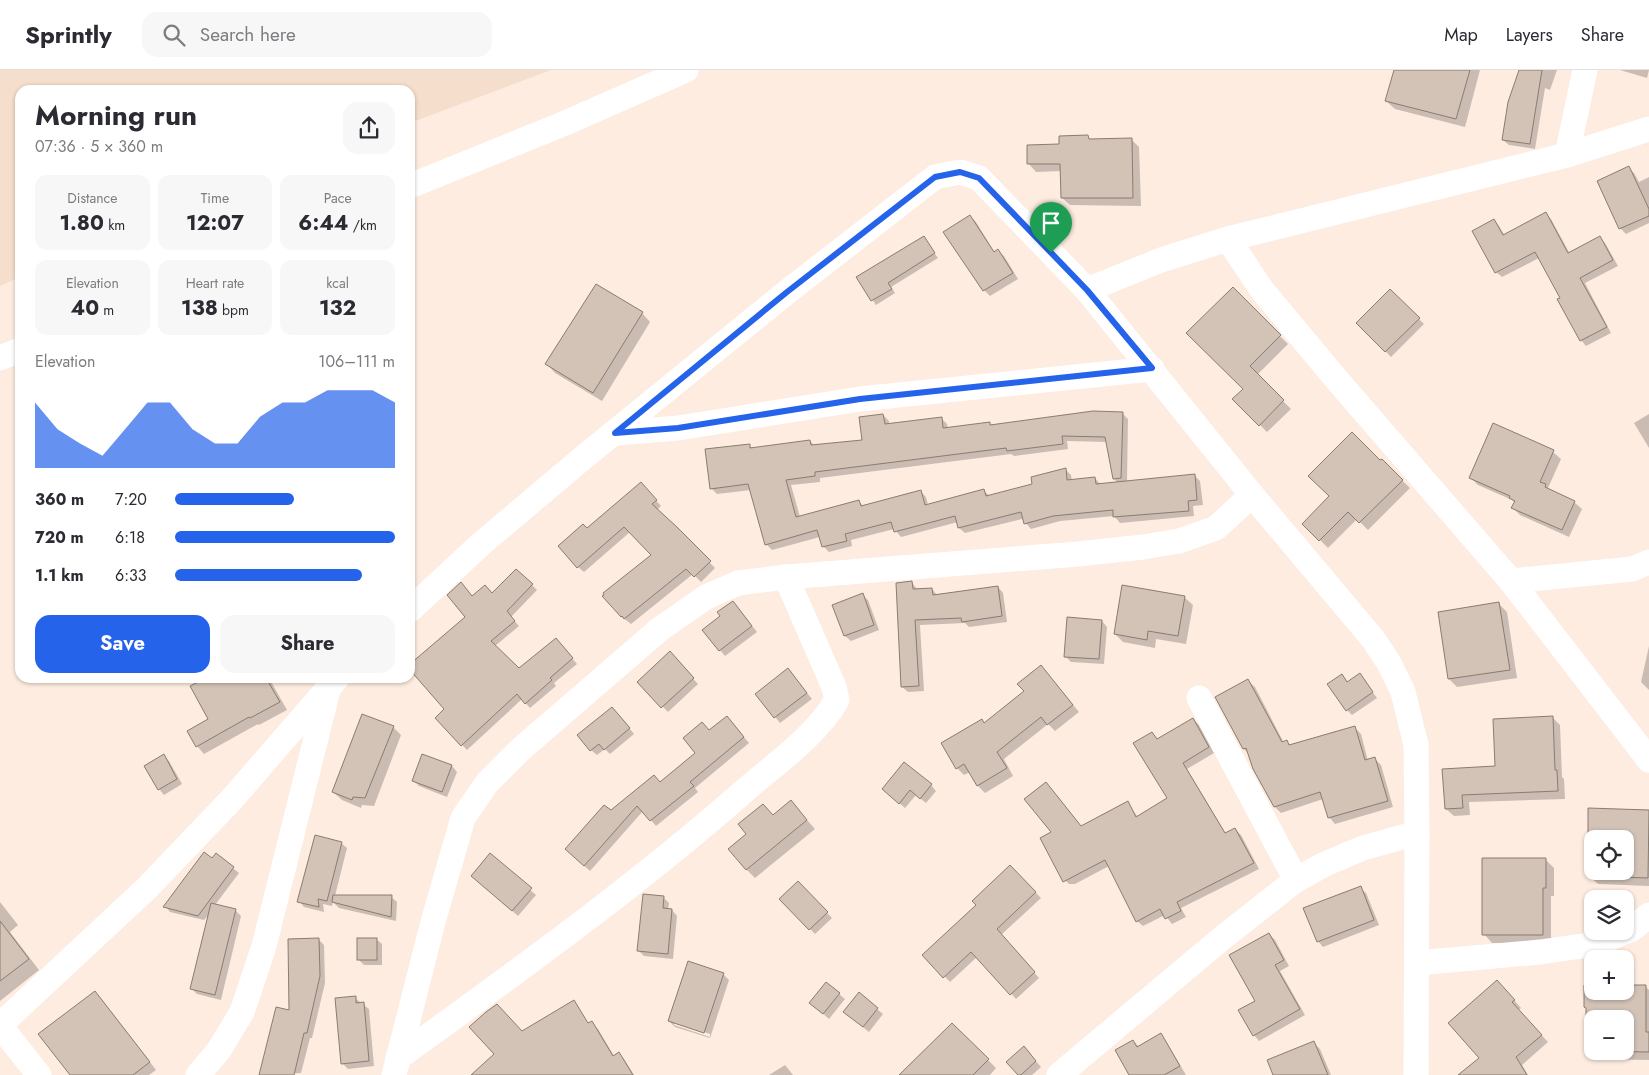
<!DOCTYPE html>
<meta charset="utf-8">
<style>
body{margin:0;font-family:Jost,sans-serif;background:#f7f7f7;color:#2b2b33;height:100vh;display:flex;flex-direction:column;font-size:19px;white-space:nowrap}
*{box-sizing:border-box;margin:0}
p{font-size:16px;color:#7c7c81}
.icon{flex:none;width:28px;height:28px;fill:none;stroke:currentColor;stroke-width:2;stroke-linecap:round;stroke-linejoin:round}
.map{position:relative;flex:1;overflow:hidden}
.drawer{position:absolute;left:15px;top:15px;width:400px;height:598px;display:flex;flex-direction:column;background:#fff;border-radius:15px;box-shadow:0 1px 4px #0004}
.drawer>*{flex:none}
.buttons{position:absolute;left:1584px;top:760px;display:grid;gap:10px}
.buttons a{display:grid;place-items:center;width:50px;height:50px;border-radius:10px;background:#fff;box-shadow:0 1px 4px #0004;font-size:25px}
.pin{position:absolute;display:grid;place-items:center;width:42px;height:42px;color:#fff;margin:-51px -21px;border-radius:50% 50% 50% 0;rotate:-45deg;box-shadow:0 0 5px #0007}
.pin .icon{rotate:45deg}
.round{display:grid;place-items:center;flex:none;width:52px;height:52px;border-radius:15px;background:#f7f7f7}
.headline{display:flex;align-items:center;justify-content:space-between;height:85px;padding:0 20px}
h1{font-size:28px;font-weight:700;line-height:38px}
.figures{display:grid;grid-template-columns:repeat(3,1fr);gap:8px;height:85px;padding:5px 20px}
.figures div{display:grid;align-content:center;border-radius:12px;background:#f7f7f7;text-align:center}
.figures b{font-size:21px;font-weight:700}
.figures small{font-size:14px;font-weight:400}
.figures p{font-size:14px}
.chart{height:140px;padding:10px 20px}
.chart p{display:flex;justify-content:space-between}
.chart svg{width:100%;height:90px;margin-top:5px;fill:#2563eb;opacity:.7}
.button{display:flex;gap:10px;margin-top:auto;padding:10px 20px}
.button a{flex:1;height:58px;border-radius:15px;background:#2563eb;color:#fff;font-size:20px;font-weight:700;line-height:58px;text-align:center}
.button a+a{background:#f7f7f7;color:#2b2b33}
ul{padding:0 20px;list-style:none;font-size:16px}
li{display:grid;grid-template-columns:80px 60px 1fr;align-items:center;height:38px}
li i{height:12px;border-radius:6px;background:#2563eb}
header{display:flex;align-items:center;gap:30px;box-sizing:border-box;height:70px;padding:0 25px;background:#fff;border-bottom:1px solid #e1e1e2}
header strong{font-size:24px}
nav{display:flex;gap:28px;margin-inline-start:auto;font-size:18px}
.search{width:350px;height:45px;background:#f7f7f7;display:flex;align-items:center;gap:12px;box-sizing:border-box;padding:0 18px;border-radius:15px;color:#7c7c81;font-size:19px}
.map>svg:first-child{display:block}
.built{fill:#f5decb}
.shadow{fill:#0003;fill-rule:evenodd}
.building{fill:#d3c2b6;stroke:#8b7c70;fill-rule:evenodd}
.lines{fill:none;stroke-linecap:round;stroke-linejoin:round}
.minor{stroke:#fff;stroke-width:25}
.route-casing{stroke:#fff;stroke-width:10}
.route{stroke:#2563eb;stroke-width:6}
</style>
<header>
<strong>Sprintly</strong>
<div class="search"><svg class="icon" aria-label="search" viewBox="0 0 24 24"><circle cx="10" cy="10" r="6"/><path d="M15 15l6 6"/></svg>Search here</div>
<nav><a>Map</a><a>Layers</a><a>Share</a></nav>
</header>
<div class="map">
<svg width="1649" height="1005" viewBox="0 0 1649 1005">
<rect width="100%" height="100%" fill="#fdecdf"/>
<path class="built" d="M0,0H551L410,53V20H20V207L0,216Z"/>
<g class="shadow">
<path d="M1395,0H1480L1465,57L1395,39L1386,31Z"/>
<path d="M1520,0H1557L1550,20L1545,18L1535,79L1509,75L1503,70Z"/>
<path d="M1620,0H1649L1647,8Z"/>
<path d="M1088,67L1091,70L1131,69L1139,77L1141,136L1070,135L1062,128V101L1036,102L1029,94L1061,75Z"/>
<path d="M1629,98L1634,103L1639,112L1649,107V153L1626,164L1620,158Z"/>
<path d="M1546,144L1551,149L1570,184L1600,168L1605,173L1618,196L1585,213L1611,263L1586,276L1581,270L1561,229L1539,188L1502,207L1496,202L1494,150L1499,156L1505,166Z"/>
<path d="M970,146L976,152L995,183L998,181L1004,186L1018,209L990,226L984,220L945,162Z"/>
<path d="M923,167L938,188L891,217L895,223L876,235L858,208Z"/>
<path d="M1233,219L1288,274L1257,305L1291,339L1267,362L1234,329L1244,319Z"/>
<path d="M1390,221L1424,254L1391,287L1358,253Z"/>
<path d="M642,243L650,252L602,331L555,303L547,294Z"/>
<path d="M1122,343L1128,349L1127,412L1194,405L1200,411L1203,435L1193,436L1194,446L1120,453L1114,446L1060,451L1031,459L1022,449L965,463L959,458L958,452L901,467L894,459L851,470L852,476L829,482L823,476L820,467L772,480L766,474L751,420L717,424L711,418L749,375L753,379L810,371L815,376L864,371L883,345L889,351V355L941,348L947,354L948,359L990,353L992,356ZM1067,371L1107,372L1114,409L1118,413L1101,415L1095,408L1072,411L1071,405L1065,399L1033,415L990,426L984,421L928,435L926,427L920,421L864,437L859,431L800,447L791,415L820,412V408L1011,384L1014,386L1068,379Z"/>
<path d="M1649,344V378L1634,353Z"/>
<path d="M1553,382L1561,389L1548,418L1552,422L1574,432L1582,439L1569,467L1520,445L1513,438L1515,433L1512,430L1478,415L1471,408Z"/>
<path d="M1382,391L1410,418L1368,460L1357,449L1328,478L1304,454Z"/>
<path d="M646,419L661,436L657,440L677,459L715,498L701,512L693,504L631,554L622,547L604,526L653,486L630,462L584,502L578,497L587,459Z"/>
<path d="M912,513L918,520L932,519L937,525L998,517L1003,523L1007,552L969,557L965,553L920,555L924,621L908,622L902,617Z"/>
<path d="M532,515L537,520L511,547L519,556L495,576L519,600L561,575L577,594L554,613L556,616L530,638L522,629L467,680L436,648L446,639L410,598V596L467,547L473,527L492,525Z"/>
<path d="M862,525L868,530L879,560L851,571L845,566L834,535Z"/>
<path d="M1184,527L1193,535L1186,574L1156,569L1155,578L1123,572L1115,564Z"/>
<path d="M1499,534L1507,542L1517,608L1457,617L1449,609Z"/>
<path d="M738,538L757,562L725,586L703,560Z"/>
<path d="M1102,551L1107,557L1104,594L1071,592L1065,586Z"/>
<path d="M1649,576V620L1641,612Z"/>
<path d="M675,589L698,614L668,642L639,612Z"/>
<path d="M1041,596L1079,642L1055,661L1048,654L1004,689L1013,706L985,723L978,716L970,702L964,705L957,698L985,654L1026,621Z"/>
<path d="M788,600L812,629L780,653L757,624Z"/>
<path d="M1360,605L1377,628L1352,645L1347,640L1342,606L1348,612Z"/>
<path d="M208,608H269L287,640L259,655L258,654L204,684L197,676L209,649L191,617Z"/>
<path d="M1248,611L1255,617L1284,673L1287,672L1291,676L1354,657L1361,664L1368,691L1375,689L1381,695L1393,737L1335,754L1329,747L1323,729L1281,743L1275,737L1249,684L1244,679Z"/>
<path d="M618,644L634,664L610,684L605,679L597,685L591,680Z"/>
<path d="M1552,647L1560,655L1562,707L1564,709L1565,729L1469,732L1470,745L1454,746L1446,739L1444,701L1496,697Z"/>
<path d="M1193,649L1199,655L1214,683L1187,699L1226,764L1235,759L1241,765L1259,799L1181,838L1186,847L1172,854L1165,845L1143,856L1137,851L1109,796L1075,814H1069L1063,808L1082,757L1127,733L1138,747L1169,729L1152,663L1158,670Z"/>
<path d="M732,653L749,673L695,718L698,722L656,756L643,741L590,801L572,785L611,742L661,713L697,683L710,661Z"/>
<path d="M393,657L401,665L374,736L362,735L361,738L342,730L333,722Z"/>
<path d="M423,685L452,696L457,702L447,727L419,716L413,710Z"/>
<path d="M164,686L169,691L182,714L164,725L159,719Z"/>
<path d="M931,715L936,721L926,733L916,725L905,738L883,719Z"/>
<path d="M791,732L815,759L755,808L746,799L773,746Z"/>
<path d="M1590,739L1649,741V816L1598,814L1589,806ZM1592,769H1625V801H1592Z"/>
<path d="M341,773L347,778L335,826L391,827L397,832L396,851L339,838L333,832L332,836L323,834L324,842L304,837L299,831Z"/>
<path d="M216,785L239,803L215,835L235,840L241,846L221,930L197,924L192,919L210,843L204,850L170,842L165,836Z"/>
<path d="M490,785L536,825L518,846L478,811Z"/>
<path d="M1546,790L1554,798V826H1551V873H1492L1484,864Z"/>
<path d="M1010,797L1041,828L1001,865L1039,908L1016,929L977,887L950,912L924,885L978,836Z"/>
<path d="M798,813L832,848L815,864L781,829Z"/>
<path d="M1360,818L1366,823L1379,855L1323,877L1318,871Z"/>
<path d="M663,827L669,833L668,840H672L677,846L673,889L644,886L639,881Z"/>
<path d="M0,832L18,855L10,862L39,900L0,931Z"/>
<path d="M1269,864L1275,870L1289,896L1280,901L1305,945L1259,971L1254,965L1256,931Z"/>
<path d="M376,869L382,874V895H364L358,889Z"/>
<path d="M319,870L324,875L325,913L312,968H310L301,1003L266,1005Z"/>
<path d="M723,904L729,910L710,968L675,957L669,951ZM674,952L710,964V967L674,955Z"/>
<path d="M1585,916H1592V921H1625V916L1646,917L1649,920V990L1595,989L1587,981L1588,940ZM1592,949H1625V981H1592Z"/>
<path d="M1504,919L1521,938L1518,940L1548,972L1522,995L1528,1005H1460L1480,988Z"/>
<path d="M839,924L845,929L829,949L811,933Z"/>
<path d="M859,924L883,944L869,962L850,947Z"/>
<path d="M355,928L369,939L374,996L348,999L342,993Z"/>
<path d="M102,930L156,1000L149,1005H72Z"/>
<path d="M574,932L579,937H576L590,959L592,953L598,959L614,986L619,984L624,989L634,1005H473L522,962Z"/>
<path d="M952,954L996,998L990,1005H931Z"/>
<path d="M1160,965L1166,971L1186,1005H1131L1133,971L1139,977Z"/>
<path d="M1314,973L1320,979L1331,1005H1274Z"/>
<path d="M1029,983L1041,997L1032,1005H1019Z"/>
<path d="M785,995L793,1005H769Z"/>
</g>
<g class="building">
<path d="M1394,0H1470L1456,49L1385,31Z"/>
<path d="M1519,0H1542L1530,74L1502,70L1508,32Z"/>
<path d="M1088,65L1089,69L1132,68L1133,128H1061L1060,94H1027V75L1059,74V66Z"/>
<path d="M1629,96L1649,139V146L1619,159L1597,111Z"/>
<path d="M1546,142L1568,183L1600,166L1613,190L1580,208L1607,257L1580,271L1557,229L1560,228L1535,182L1495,203L1472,161L1494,149L1503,165Z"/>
<path d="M970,145L994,182L998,179L1013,203L983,221L943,162Z"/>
<path d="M924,166L935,183L888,213L892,219L871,231L856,207Z"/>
<path d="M596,214L643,242L593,323L545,294Z"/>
<path d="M1233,217L1281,265L1250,296L1284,330L1259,356L1232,329L1243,319L1186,263Z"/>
<path d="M1390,219L1420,248L1385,282L1356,253Z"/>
<path d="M1093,341L1123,342L1121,408L1113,409L1105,367L1062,366L1063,374L1007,381L1006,378L815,402V406L786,410L796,447L859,430L861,436L921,420L925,435L984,419L986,426L1032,414L1031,407L1066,398L1067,410L1095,407L1096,414L1195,404L1197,430L1188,431L1189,441L1113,447V440L1053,446L1024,454L1021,442L958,458L955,446L894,462L891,452L845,464L847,471L822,477L817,460L765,475L748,414L710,419L705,379L750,374V378L810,370L811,375L862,370L859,347L883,344L885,354L942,347L943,358L990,352V355Z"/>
<path d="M1493,353L1554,380L1540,412L1546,414L1545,417L1575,431L1562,460L1511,438L1515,431L1509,428L1510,426L1469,408Z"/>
<path d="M1352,362L1380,390L1382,389L1403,410L1359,453L1348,442L1319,471L1302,454L1329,426L1308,406Z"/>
<path d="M641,412L657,430L652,434L678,458L711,491L694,507L686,499L624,549L622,546L621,547L602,526L604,525L603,523L651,485L624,457L577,498L558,476L583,454L587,458Z"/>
<path d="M516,499L533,514L507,541L515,551L491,571L519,598L556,568L573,588L550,608L552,610L525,634L517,624L461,676L435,648L444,639L410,600V594L465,547L447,525L461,512L472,526L485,515L492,523Z"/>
<path d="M912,511L913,519L932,518L933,525L998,516L1002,546L962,552L961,548L915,550L919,616L901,617L896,513Z"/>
<path d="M1122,515L1185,526L1178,566L1148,561L1147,570L1114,564Z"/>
<path d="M863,523L874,555L844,566L832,535Z"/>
<path d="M733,531L752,556L719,581L702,560L720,546L717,542Z"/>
<path d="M1499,532L1510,600L1448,609L1438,542Z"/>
<path d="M1067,547L1102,550L1099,589L1064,587Z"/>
<path d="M670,581L694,608L661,638L637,612Z"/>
<path d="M1041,595L1073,635L1047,655L1041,647L997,682L1007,698L977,716L964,694L956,699L941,673L982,649L984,653L1024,621L1017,614Z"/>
<path d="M788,598L807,623L774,648L755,624Z"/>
<path d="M1360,603L1373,622L1346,641L1327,614L1342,604L1347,612Z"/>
<path d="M206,608H266L280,632L250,648L249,647L196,677L187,661L208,649L190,616Z"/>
<path d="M1248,609L1282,672L1287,670L1289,675L1355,656L1365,690L1375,687L1388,731L1328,748L1320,722L1274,737L1253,699L1246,678L1243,679L1215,627Z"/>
<path d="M612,637L630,658L604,680L599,674L590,681L577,665Z"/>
<path d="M362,644L394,656L365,728L353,727L352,730L332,722Z"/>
<path d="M727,646L744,667L690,712L694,716L650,751L637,736L584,796L565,779L604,735L611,740L654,705L660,712L695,683L683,668L702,652L709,660Z"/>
<path d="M1553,646L1555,700H1557L1558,721L1462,725L1463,738L1445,739L1442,699L1495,696L1493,649Z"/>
<path d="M1193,648L1209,677L1183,693L1225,763L1235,758L1254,793L1177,832L1181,841L1165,849L1160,839L1136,852L1105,790L1063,812L1040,768L1051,762L1024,729L1046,712L1081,756L1128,731L1136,747L1167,728L1133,673L1152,662L1157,669Z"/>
<path d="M164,684L177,709L158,720L144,696Z"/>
<path d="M422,684L452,695L442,722L412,711Z"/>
<path d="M904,692L932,714L920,729L910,720L899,734L882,719Z"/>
<path d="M791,730L807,750L746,800L728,779L746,764L738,754L763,734L773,745Z"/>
<path d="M1588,738L1649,740L1648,808L1588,806ZM1592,769H1625V801H1592Z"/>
<path d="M315,765L342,772L327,831L318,829L319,837L297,832Z"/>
<path d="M204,782L212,788L216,783L234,797L198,846L163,837Z"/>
<path d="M490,783L532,818L512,841L471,806Z"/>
<path d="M1482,788H1546V818H1543V865H1482Z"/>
<path d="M1010,795L1036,822L997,859L1035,902L1010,925L971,882L943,908L922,885L976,835L972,831Z"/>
<path d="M798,811L828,842L809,860L779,829Z"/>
<path d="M1361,816L1374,850L1317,872L1303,838Z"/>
<path d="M643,824L664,826L663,838L672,839L668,884L637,881Z"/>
<path d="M333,825H392L391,847L332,832Z"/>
<path d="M211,833L236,839L215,925L190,919Z"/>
<path d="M0,851L29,889L0,911Z"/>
<path d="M1269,863L1284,890L1275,895L1300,939L1253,966L1238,940L1255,931L1229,885Z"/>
<path d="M319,868L320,906L307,963H304L294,1005H259L276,937L289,940L288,869Z"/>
<rect x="357" y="868" width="20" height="22"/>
<path d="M688,891L724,903L704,963L668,951Z"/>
<path d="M1497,910L1515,930L1512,932L1542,965L1516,987L1527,1005H1458L1479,988L1448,953Z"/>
<path d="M826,912L840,923L823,944L809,933Z"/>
<path d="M1584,915H1592V921H1625V915H1646V962H1649V982L1586,981V938L1584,937ZM1592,949H1625V981H1592Z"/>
<path d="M95,921L150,992L133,1005H70L38,964Z"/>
<path d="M859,922L878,938L863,957L843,942Z"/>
<path d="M356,926V933L364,932L369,991L341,994L335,928Z"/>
<path d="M574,930L588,953L592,951L613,986L619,982L633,1005H471L494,984L469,957L486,942L497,934L522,961Z"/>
<path d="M952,953L989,989L973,1005H899Z"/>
<path d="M1161,963L1180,996L1164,1005H1129L1115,980L1133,970L1137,977Z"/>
<path d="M1314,971L1328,1005H1273L1267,990Z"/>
<path d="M1024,976L1036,991L1021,1005H1018L1006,992Z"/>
</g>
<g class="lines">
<g class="minor">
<path d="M1567,85L1585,0"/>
<path d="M410,116L563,54L686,0"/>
<path d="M1228,169L1262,220L1337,310L1511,511L1632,499L1649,492"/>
<path d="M1087,220L1161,190L1228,169L1567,85L1649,59"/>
<path d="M0,288L20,280"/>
<path d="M615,363L678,358L860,329L1152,299"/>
<path d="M1511,511L1649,690"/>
<path d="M410,540L481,474L584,387L787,222L935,107L960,102L979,108L1087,220L1252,425L1373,569L1389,593L1403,622L1416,675L1417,763L1416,1005"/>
<path d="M1199,628L1296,810"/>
<path d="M1417,893L1540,882L1596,874L1632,859L1649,845"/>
<path d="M0,955L147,818L232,729L337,608"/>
<path d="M0,956L39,1005"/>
<path d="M398,988C515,903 634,818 743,722C775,694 815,667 837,630L834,617L786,507"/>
<path d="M198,1005L219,980L242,942L264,876L328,620"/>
<path d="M394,1005L433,852L463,748L487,713L521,679L660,559L706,527L738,513L786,507L1078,484L1143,477L1179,471L1216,458L1252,425"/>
<path d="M1059,1005L1221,869L1296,810L1325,794L1363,778L1417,763"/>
</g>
</g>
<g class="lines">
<g class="route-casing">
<path id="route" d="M960,102L979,108L1087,220L1152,298L860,329L678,358L615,363L787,222L935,107Z"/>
</g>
<use href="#route" class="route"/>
</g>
</svg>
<div class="buttons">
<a><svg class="icon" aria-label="locate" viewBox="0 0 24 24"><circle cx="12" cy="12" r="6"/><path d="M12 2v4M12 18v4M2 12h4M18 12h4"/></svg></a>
<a><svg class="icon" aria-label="layers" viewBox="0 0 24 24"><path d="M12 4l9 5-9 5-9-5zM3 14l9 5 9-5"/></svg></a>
<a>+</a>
<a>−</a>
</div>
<div class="pin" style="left:1051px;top:183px;background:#1e9e55"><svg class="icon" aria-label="arrive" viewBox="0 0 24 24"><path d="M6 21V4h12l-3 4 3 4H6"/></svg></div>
<section class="drawer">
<div class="headline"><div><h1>Morning run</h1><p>07:36 · 5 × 360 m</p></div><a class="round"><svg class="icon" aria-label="share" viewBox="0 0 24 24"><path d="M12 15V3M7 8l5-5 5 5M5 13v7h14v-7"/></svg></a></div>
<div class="figures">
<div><p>Distance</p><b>1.80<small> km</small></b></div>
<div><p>Time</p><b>12:07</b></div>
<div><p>Pace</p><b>6:44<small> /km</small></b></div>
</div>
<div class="figures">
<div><p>Elevation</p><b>40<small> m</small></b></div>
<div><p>Heart rate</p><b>138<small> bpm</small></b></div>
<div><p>kcal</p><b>132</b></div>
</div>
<div class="chart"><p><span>Elevation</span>106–111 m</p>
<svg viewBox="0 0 160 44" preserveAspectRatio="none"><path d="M0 44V12L10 25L20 32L30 38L40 25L50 12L60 12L70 25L80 32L90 32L100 19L110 12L120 12L130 6L140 6L150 6L160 12V44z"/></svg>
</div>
<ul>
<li><b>360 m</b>7:20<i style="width:54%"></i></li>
<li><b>720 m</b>6:18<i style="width:100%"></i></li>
<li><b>1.1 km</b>6:33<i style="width:85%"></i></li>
</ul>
<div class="button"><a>Save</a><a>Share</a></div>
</section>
</div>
